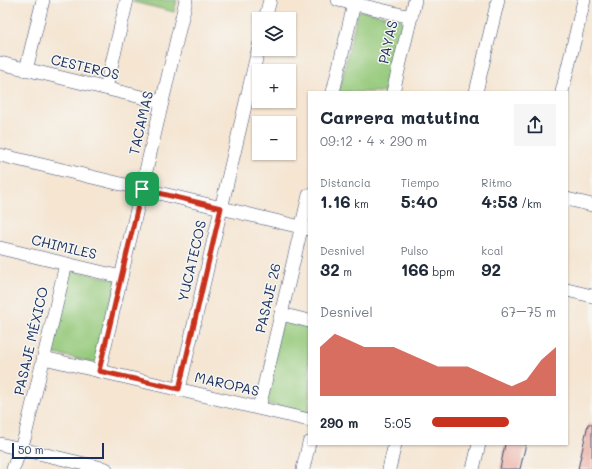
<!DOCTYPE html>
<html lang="es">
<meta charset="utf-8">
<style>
body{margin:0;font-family:Mali,sans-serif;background:#f6f6f7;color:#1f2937;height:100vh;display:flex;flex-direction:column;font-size:15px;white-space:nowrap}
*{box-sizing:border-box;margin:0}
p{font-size:13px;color:#747a83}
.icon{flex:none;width:22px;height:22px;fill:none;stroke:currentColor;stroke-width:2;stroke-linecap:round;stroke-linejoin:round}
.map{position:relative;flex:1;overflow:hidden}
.drawer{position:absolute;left:308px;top:91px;width:260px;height:354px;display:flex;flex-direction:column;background:#fff;border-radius:0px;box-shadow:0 1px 3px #0004}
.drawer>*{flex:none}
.fabs{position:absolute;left:252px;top:12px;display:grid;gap:8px}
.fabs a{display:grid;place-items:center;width:44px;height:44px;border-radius:0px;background:#fff;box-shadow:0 1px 3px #0004;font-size:20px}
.scale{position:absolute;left:12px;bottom:10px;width:92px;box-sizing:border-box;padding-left:4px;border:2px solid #1b2f5e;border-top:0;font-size:11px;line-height:14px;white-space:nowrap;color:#1b2f5e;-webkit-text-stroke:3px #f6f6f2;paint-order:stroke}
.pin{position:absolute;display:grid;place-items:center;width:34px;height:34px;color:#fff;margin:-17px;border-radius:8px;box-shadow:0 2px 6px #0006}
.round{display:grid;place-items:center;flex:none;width:42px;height:42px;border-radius:0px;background:#f6f6f7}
.headline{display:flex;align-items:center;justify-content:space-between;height:68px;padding:0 12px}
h1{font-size:18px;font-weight:800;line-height:30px}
.metrics{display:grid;grid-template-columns:repeat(3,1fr);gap:6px;height:68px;padding:4px 12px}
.metrics div{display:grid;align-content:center}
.metrics b{font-size:17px;font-weight:800}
.metrics small{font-size:11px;font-weight:400}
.metrics p{font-size:11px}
.chart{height:112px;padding:8px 12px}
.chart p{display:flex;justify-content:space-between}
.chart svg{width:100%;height:72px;margin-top:4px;fill:#c8321e;opacity:.7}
ul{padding:0 12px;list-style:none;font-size:13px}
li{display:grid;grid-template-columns:64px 48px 1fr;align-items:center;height:30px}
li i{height:10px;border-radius:5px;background:#c8321e}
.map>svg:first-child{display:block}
.green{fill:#95c97a;stroke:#587c6c}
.building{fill:#eba396}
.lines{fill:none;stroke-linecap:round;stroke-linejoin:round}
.minor-casing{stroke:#3c4a6f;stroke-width:14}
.minor{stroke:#fff;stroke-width:13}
.route-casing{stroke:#fff;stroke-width:8}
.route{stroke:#c8321e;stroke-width:5}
.labels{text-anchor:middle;stroke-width:3;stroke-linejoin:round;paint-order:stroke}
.street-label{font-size:14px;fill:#1b2f5e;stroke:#f6f6f2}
</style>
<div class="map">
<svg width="592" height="469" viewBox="0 0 592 469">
<rect width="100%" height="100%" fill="#f6f6f2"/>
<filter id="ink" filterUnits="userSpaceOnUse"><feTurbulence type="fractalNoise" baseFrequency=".025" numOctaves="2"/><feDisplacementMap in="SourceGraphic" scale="8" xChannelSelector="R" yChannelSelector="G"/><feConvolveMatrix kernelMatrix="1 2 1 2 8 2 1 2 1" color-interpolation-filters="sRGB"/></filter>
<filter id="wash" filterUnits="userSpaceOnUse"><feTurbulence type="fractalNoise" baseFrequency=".012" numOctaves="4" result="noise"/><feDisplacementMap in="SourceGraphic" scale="16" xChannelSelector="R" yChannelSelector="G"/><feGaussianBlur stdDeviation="0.9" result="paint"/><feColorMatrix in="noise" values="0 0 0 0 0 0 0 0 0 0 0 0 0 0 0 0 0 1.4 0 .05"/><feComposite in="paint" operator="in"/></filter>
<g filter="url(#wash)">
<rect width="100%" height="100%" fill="#f5e5d1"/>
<g class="green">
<path d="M133,0H177L174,12L133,2Z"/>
<path d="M358,10L403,20L387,92H339Z"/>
<path d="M67,269L117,280L97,363L47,352Z"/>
<path d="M282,321L309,327V413L263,403Z"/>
</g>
<g id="blocks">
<g class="building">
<path d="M588,424H592V469H578Z"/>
<path d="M505,444H526L520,469H500Z"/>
</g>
</g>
</g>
<g filter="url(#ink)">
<use href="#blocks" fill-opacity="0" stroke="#3c4a6f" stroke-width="1"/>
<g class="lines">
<g class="minor-casing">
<g id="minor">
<path d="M338,0L411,17"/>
<path d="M265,19L270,0"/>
<path d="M0,63L162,102"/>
<path d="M26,70L43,0"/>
<path d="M106,88L127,0"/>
<path d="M333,92L354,4"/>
<path d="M393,92L415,0"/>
<path d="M476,92L498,0"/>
<path d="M562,92L584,0"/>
<path d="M0,155L309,229"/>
<path d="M567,199L592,205"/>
<path d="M0,248L121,277"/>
<path d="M567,290L592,296"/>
<path d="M281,314L309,321"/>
<path d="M44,358L309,420"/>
<path d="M99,371L186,0"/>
<path d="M179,389L259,46"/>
<path d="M259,408L309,195"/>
<path d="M0,444L106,469"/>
<path d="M13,469L25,436L66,264"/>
<path d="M303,469L309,443"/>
<path d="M389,469L395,444"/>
<path d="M473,469L479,444"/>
</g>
</g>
<use href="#minor" class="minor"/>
</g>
</g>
<g class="lines" filter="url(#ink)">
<g class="route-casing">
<path id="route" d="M142,189L221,208L179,389L99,371Z"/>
</g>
<use href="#route" class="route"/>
</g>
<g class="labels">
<g class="street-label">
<text transform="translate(388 42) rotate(-77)" y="5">PAYAS</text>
<text transform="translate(85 67) rotate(13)" y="5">CESTEROS</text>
<text transform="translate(141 123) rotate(-77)" y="5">TACAMAS</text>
<text transform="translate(64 247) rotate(13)" y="5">CHIMILES</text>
<text transform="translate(192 261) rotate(-77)" y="5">YUCATECOS</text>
<text transform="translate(268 298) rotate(-77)" y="5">PASAJE 26</text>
<text transform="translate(31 341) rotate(-77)" y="5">PASAJE MÉXICO</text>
<text transform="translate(227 384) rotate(13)" y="5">MAROPAS</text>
</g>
</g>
</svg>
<div class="fabs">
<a><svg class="icon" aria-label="layers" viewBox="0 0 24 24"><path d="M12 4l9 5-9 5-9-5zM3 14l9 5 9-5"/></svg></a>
<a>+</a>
<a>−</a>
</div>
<div class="scale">50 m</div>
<div class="pin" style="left:142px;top:189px;background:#1e9e55"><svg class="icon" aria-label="arrive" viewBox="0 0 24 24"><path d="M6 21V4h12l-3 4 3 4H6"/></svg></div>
<section class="drawer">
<div class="headline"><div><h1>Carrera matutina</h1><p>09:12 · 4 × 290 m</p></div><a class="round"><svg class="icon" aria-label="share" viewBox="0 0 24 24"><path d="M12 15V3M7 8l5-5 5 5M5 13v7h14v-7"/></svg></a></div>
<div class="metrics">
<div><p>Distancia</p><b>1.16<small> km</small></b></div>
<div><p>Tiempo</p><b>5:40</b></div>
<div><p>Ritmo</p><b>4:53<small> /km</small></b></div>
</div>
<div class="metrics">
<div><p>Desnivel</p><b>32<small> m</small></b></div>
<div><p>Pulso</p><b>166<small> bpm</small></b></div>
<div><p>kcal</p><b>92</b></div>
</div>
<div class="chart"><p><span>Desnivel</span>67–75 m</p>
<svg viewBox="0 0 160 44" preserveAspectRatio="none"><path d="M0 44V14L10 6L20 10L30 14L40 14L50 14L60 18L70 22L80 26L90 26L100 26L110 30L120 34L130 38L140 34L150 22L160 14V44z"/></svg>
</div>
<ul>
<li><b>290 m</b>5:05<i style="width:62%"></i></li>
</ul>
</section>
</div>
